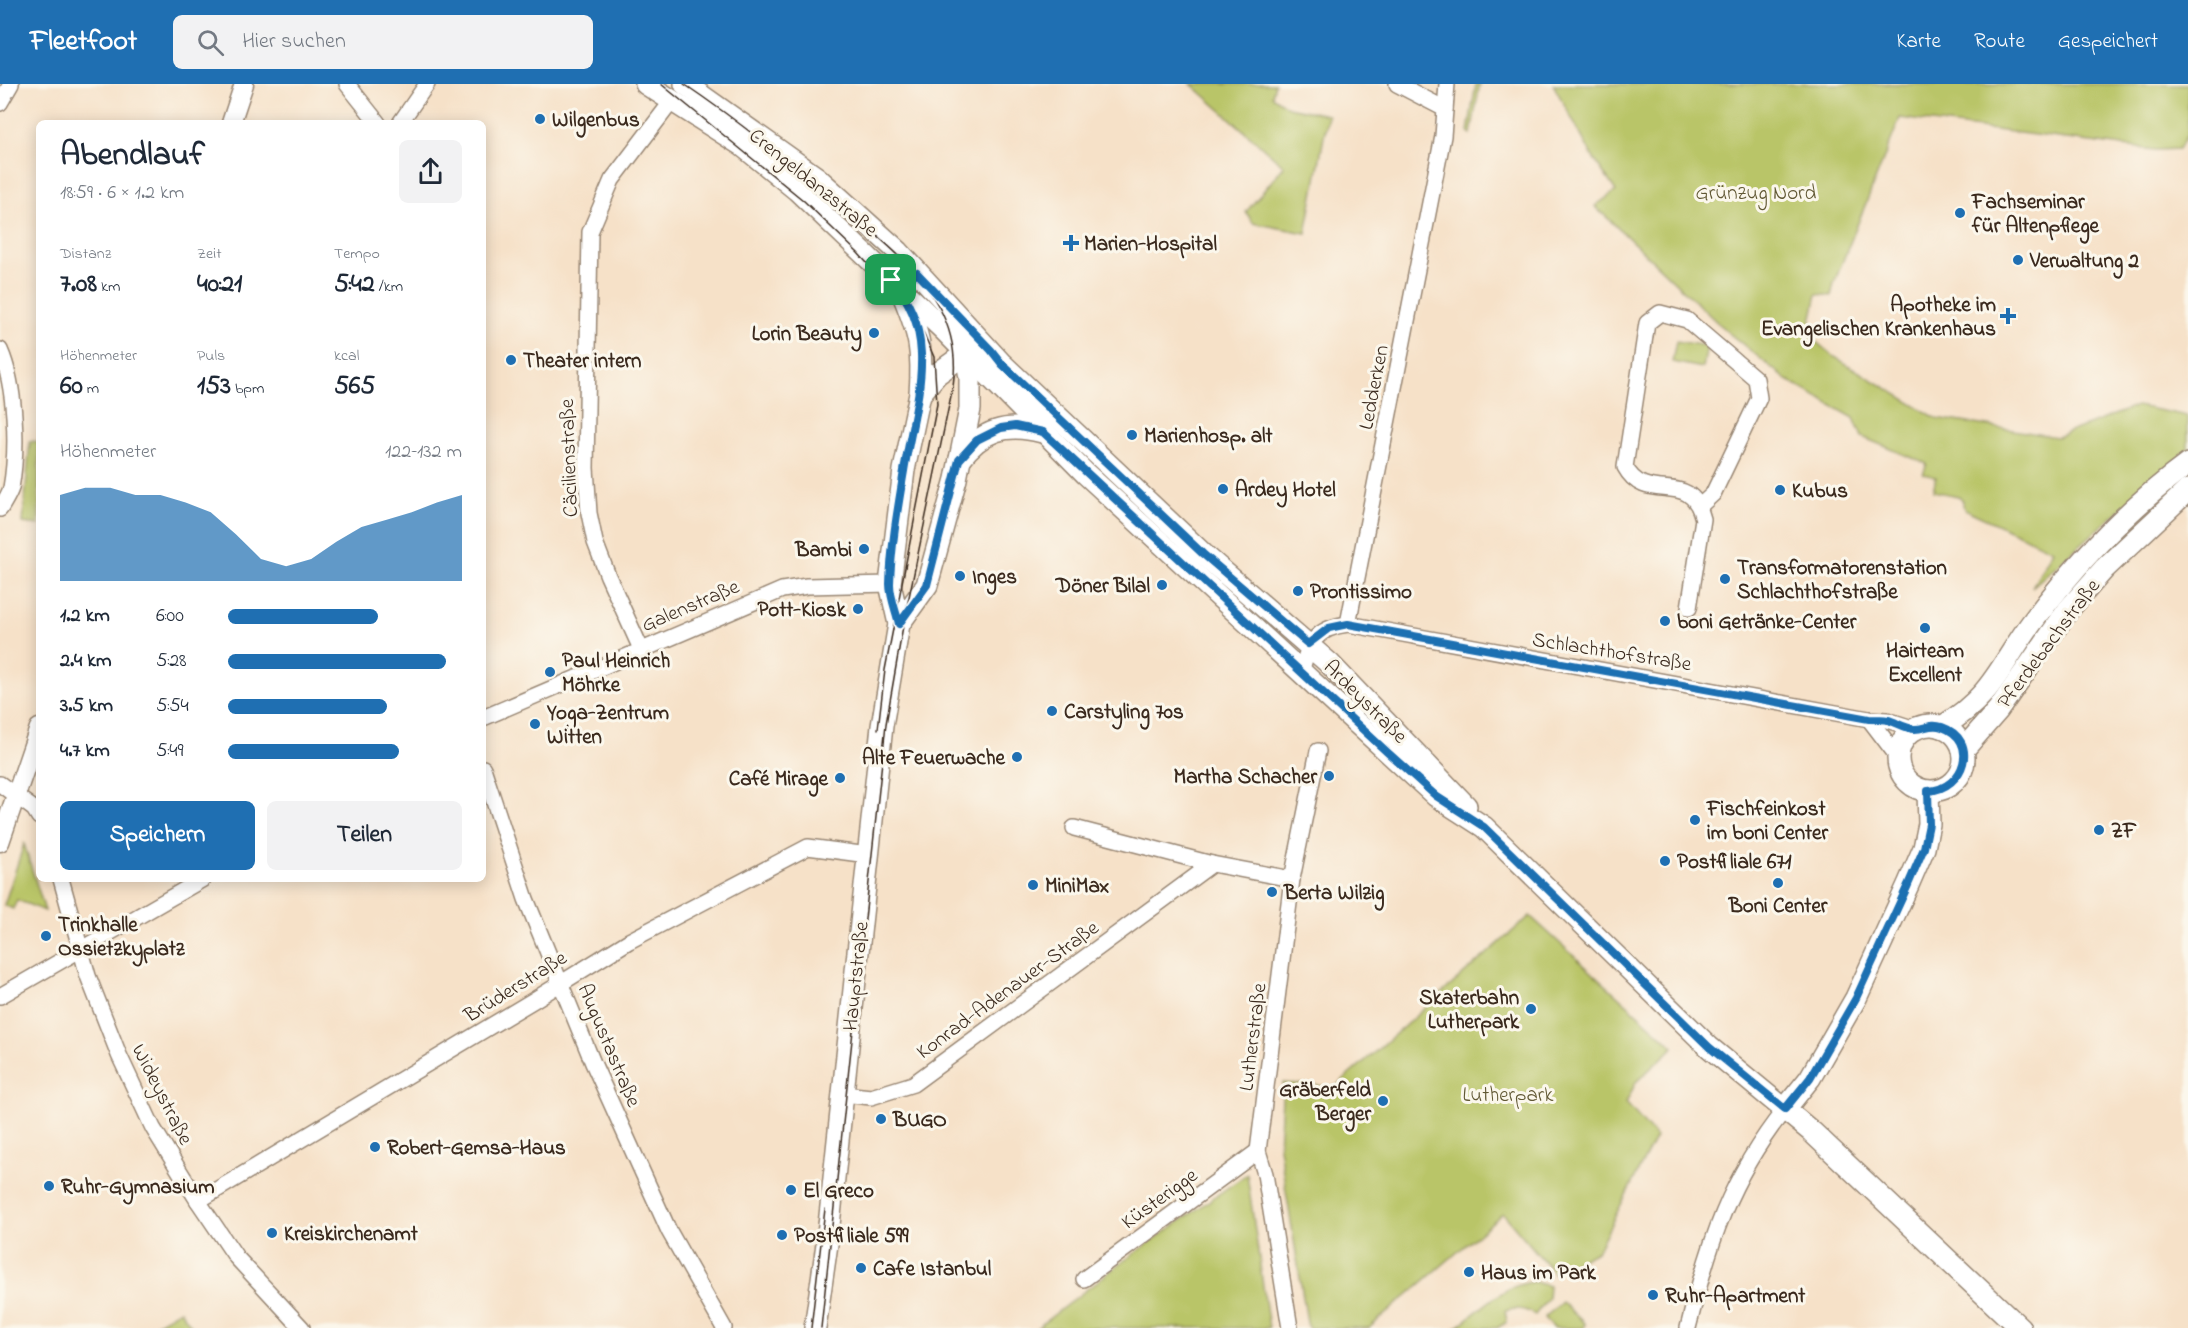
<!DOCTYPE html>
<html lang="de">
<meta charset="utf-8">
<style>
body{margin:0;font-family:"Indie Flower",sans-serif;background:#f2f2f3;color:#1f2937;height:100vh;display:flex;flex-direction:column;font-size:22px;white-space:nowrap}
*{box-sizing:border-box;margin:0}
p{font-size:20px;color:#747a83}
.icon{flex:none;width:33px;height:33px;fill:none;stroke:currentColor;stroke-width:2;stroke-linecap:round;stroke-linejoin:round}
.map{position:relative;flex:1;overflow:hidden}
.panel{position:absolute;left:36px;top:36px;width:450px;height:762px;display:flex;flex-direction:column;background:#fff;border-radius:9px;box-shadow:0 3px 15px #0003}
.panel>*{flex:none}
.pin{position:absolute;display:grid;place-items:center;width:51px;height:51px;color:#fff;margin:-26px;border-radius:12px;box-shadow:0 3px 9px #0006}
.round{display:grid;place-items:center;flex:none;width:63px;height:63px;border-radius:9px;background:#f2f2f3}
.headline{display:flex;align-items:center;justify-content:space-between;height:102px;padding:0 24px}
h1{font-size:33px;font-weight:700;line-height:45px}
.stats{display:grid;grid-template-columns:repeat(3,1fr);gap:9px;height:102px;padding:6px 24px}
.stats div{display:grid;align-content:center}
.stats b{font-size:26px;font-weight:700}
.stats small{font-size:16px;font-weight:400}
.stats p{font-size:16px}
.chart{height:168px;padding:12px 24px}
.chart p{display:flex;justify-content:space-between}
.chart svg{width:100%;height:108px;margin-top:6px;fill:#1f6fb2;opacity:.7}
.primary-button{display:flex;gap:12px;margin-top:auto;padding:12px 24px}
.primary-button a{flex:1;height:69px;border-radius:9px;background:#1f6fb2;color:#fff;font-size:24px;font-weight:700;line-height:69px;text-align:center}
.primary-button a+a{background:#f2f2f3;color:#1f2937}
ul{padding:0 24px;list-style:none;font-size:20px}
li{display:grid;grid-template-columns:96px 72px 1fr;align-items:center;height:45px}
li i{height:15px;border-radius:8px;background:#1f6fb2}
header{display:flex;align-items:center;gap:36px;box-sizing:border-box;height:84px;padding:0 30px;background:#1f6fb2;color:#fff}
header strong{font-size:28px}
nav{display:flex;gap:33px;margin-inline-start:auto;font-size:21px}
.search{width:420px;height:54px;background:#f2f2f3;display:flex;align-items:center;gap:15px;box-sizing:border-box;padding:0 21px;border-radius:9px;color:#747a83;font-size:22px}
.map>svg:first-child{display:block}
.green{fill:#b9c567;stroke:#7a7842;stroke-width:1.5}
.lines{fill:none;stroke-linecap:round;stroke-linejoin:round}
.minor-casing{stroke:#988673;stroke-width:18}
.tertiary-casing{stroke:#988673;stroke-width:21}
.secondary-casing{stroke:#988673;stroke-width:24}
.minor{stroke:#fff;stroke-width:15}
.tertiary{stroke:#fff;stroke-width:18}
.secondary{stroke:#fff;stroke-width:21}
.tram{stroke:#3b2a1e;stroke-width:1.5}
.route-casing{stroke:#fff;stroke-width:12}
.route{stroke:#1f6fb2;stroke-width:8}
.poi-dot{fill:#1f6fb2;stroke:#fbf7ec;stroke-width:2}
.labels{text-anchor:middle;stroke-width:6;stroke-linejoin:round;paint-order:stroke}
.poi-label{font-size:21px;font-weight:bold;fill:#3b2a1e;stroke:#fbf7ec;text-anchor:start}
.street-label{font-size:21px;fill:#3b2a1e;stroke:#fbf7ec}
.park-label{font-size:21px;fill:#615834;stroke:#fbf7ec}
</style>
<header>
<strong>Fleetfoot</strong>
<div class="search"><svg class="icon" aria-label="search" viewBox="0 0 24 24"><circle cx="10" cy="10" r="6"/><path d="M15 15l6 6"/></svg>Hier suchen</div>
<nav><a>Karte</a><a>Route</a><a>Gespeichert</a></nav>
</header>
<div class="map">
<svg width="2188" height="1244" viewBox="0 0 2188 1244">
<rect width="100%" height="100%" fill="#fbf7ec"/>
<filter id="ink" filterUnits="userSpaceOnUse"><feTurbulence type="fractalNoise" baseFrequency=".0167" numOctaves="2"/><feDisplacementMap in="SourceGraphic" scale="12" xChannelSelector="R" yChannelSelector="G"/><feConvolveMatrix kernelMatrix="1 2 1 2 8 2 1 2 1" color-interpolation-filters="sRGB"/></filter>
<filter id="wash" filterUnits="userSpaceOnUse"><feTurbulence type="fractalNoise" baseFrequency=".008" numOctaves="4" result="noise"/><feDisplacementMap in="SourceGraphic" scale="24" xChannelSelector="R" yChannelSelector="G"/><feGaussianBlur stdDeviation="1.35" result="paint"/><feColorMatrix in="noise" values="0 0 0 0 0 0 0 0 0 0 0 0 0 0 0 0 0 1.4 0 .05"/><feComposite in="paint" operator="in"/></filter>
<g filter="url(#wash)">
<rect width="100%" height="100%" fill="#f6e1c8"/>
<g class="green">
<path d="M1191,0H1275L1272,12L1288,23L1328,31L1306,149L1253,139L1246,128L1284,82Z"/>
<path d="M1476,0H1480L1471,50L1468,48Z"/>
<path d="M1553,0H2188V49L2179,65L2155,66L1900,34L1834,199L1831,212L1817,210L1808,251L1833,272L1936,334L2057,353L2137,322L2188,332V367L2032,503L2053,466L1964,425L1962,415L1958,412L1933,407L1936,393L1923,390L1927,380L1862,353L1854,334L1787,296L1725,246L1595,122L1616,107L1594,75Z"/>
<path d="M1676,257L1707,262L1703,284L1672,278Z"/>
<path d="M30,357L39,358V441L23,439Z"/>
<path d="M24,760L45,827L17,816L13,825L4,821Z"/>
<path d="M1530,832L1674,963L1636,998L1626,1019L1656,1053L1597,1167L1554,1189L1503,1129L1369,1244H1308L1279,1063L1283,999L1335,1003Z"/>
<path d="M1247,1090L1269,1244H1037L1118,1181Z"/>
<path d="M1535,1198L1549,1202L1548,1214L1535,1231C1526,1225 1516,1223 1505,1227L1507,1238L1497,1244H1456C1482,1225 1502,1200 1535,1198Z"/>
<path d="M1562,1218L1585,1240L1584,1244H1554L1544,1234Z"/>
<path d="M180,1226L193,1244H149Z"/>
</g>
</g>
<g filter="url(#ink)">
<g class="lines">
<g class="minor-casing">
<g id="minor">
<path d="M347,0L378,39"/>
<path d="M1397,0L1445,25"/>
<path d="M0,19L11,0"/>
<path d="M400,39L427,0"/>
<path d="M0,266C16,302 18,365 11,404C9,411 4,418 0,425"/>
<path d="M1689,524L1703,435C1690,382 1647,424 1625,383L1647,239L1660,229L1687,236L1756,295L1759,314L1713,410L1700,422"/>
<path d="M1348,540L1443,52L1447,0"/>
<path d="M641,565L608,492L595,458L589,429L586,384L590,148L612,96L672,17"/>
<path d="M1301,588C1309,559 1315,544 1348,540L1869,635L1887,636L1915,645"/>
<path d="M483,634L782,506L807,502L890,500"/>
<path d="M1869,635L1898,673"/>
<path d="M483,684L526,815L593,979L669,1147L724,1244"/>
<path d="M0,700L34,725L39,733"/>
<path d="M1074,744L1212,780"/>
<path d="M61,795L88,892L119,971L153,1044L198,1117L236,1173L302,1244"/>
<path d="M0,912L203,795"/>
<path d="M843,1010L871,1013L913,1000L1212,780L1292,795"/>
<path d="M198,1117L534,916L629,857L808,763L868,771"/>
<path d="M1084,1195L1258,1067"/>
<path d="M1290,1244L1265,1090L1258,1067L1292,795L1318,667"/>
<path d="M1688,1244C1709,1159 1729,1095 1785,1025"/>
</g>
</g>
<g class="tertiary-casing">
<g id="tertiary">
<path d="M231,39L244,0"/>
<path d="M0,758L39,644"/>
</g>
</g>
<g class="secondary-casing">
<g id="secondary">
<path d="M646,0L743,62L797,106L944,246L1086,390L1436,712L1484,743L1709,963L1812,1048L2020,1244"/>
<path d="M685,0L816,93L899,168L1002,280L1203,470L1330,580L1466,722"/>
<path d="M904,213C920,252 923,268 920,310"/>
<path d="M960,375C982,346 1007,338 1042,348"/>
<path d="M899,540L927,501L956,395L970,325V293L965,267"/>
<circle cx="1931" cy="674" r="33"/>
<path d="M1942,643C1996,610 2001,578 2036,533C2080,475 2129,423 2188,380"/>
<path d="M1963,666L1998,626L2068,526L2104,485L2188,406"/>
<path d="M1785,1025L1810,994L1856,914L1908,801L1924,764L1929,740L1928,707"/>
<path d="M815,1244L827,1160L882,642L899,540L890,500L904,386L920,310L937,290L955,277L967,272L978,273"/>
</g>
</g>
<use href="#minor" class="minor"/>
<use href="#tertiary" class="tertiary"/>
<use href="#secondary" class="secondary"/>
<g class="tram">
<path d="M661,0L803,116L858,169L910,227L924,250L934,273L937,320L885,586L878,645"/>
<path d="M684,0C739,37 790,79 842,122C876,151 918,183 939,223C953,249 957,274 953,302L903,542L886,640L821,1244"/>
<path d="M811,1244L825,1125"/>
</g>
</g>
</g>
<g class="lines" filter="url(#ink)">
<g class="route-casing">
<path id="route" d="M917,189L991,266L1002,280L1203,470L1308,560L1329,544L1348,540L1869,635C1875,635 1882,635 1888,636C1896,638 1906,645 1915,645C1925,645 1931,639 1942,643C1980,656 1965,705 1928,707L1929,740L1924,764L1908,801L1856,914L1810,994L1785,1025L1709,963L1484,743L1436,712L1387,668L1043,348L1015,342L1001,344L977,356L959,376L927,501L899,540C896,527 890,513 890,500C891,463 898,423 904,387C914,322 943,251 891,196H909Z"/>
</g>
<use href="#route" class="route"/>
</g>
<g class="poi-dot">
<circle cx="540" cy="35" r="6"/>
<circle cx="1960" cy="129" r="6"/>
<path d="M1068 150h6v6h6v6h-6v6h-6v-6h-6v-6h6z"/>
<circle cx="2018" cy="176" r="6"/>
<path d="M2005 223h6v6h6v6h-6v6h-6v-6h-6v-6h6z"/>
<circle cx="874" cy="249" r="6"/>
<circle cx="511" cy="276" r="6"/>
<circle cx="1132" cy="351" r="6"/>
<circle cx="1223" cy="405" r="6"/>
<circle cx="1780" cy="406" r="6"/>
<circle cx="864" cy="465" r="6"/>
<circle cx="960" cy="492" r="6"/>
<circle cx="1725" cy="495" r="6"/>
<circle cx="1162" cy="501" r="6"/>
<circle cx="1298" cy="507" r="6"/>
<circle cx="858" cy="525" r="6"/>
<circle cx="1665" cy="537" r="6"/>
<circle cx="1925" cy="544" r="6"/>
<circle cx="550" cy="588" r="6"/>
<circle cx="1052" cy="627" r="6"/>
<circle cx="535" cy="640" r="6"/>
<circle cx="1017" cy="673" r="6"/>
<circle cx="1329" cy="692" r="6"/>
<circle cx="840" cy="694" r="6"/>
<circle cx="1695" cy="736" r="6"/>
<circle cx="2099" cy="746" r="6"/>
<circle cx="1665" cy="777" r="6"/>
<circle cx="1778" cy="799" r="6"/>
<circle cx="1033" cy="801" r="6"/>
<circle cx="1272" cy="808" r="6"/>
<circle cx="46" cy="852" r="6"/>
<circle cx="1531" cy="925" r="6"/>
<circle cx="1383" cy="1017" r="6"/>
<circle cx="881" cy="1035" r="6"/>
<circle cx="375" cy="1063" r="6"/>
<circle cx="49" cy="1102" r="6"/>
<circle cx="791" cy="1106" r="6"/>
<circle cx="272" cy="1149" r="6"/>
<circle cx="782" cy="1151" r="6"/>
<circle cx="861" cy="1184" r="6"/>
<circle cx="1469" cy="1188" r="6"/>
<circle cx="1653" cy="1211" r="6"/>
</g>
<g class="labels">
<g class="poi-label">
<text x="552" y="42">Wilgenbus</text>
<text x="1972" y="124">Fachseminar<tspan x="1972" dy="24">für Altenpflege</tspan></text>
<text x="1084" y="166">Marien-Hospital</text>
<text x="2030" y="183">Verwaltung 2</text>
<text x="1996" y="227" text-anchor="end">Apotheke im<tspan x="1996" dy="24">Evangelischen Krankenhaus</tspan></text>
<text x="862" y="256" text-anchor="end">Lorin Beauty</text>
<text x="523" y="283">Theater intern</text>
<text x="1144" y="358">Marienhosp. alt</text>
<text x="1235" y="412">Ardey Hotel</text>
<text x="1792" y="413">Kubus</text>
<text x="852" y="472" text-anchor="end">Bambi</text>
<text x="1737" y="490">Transformatorenstation<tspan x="1737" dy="24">Schlachthofstraße</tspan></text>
<text x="972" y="499">Inges</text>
<text x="1150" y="508" text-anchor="end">Döner Bilal</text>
<text x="1310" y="514">Prontissimo</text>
<text x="846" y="532" text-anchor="end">Pott-Kiosk</text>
<text x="1677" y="544">boni Getränke-Center</text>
<text x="1925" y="573" text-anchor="middle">Hairteam<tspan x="1925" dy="24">Excellent</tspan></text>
<text x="562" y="583">Paul Heinrich<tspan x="562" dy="24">Möhrke</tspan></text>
<text x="1064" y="634">Carstyling 70s</text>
<text x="547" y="635">Yoga-Zentrum<tspan x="547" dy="24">Witten</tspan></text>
<text x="1005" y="680" text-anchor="end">Alte Feuerwache</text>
<text x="1317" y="699" text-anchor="end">Martha Schacher</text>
<text x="828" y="701" text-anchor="end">Café Mirage</text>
<text x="1707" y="731">Fischfeinkost<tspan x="1707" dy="24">im boni Center</tspan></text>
<text x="2111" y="753">ZF</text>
<text x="1677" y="784">Postfiliale 671</text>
<text x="1045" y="808">MiniMax</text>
<text x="1284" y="815">Berta Wilzig</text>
<text x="1778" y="828" text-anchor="middle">Boni Center</text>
<text x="58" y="847">Trinkhalle<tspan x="58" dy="24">Ossietzkyplatz</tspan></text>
<text x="1519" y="920" text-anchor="end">Skaterbahn<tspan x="1519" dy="24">Lutherpark</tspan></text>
<text x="1371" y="1012" text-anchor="end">Gräberfeld<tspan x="1371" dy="24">Berger</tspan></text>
<text x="893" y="1042">BUGO</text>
<text x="387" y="1070">Robert-Gemsa-Haus</text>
<text x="61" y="1109">Ruhr-Gymnasium</text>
<text x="803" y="1113">El Greco</text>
<text x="284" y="1156">Kreiskirchenamt</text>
<text x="794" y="1158">Postfiliale 599</text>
<text x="873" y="1191">Cafe Istanbul</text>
<text x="1481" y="1195">Haus im Park</text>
<text x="1665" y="1218">Ruhr-Apartment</text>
</g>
<g class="street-label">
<text transform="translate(814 98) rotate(39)" y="7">Crengeldanzstraße</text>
<text transform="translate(1373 303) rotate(-79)" y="7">Ledderken</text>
<text transform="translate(568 374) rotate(-92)" y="7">Cäcilienstraße</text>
<text transform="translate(690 521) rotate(-23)" y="7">Galenstraße</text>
<text transform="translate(2048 559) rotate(-53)" y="7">Pferdebachstraße</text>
<text transform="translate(1612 567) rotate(9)" y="7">Schlachthofstraße</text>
<text transform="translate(1366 617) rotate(45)" y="7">Ardeystraße</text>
<text transform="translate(855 892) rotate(-84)" y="7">Hauptstraße</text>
<text transform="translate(515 902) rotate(-32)" y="7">Brüderstraße</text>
<text transform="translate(1007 905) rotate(-36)" y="7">Konrad-Adenauer-Straße</text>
<text transform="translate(1252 953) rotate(-83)" y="7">Lutherstraße</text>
<text transform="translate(610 961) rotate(67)" y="7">Augustastraße</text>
<text transform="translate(163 1010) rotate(63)" y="7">Wideystraße</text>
<text transform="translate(1159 1114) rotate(-36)" y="7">Küsterigge</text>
</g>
<g class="park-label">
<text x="1756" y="115">Grünzug Nord</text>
<text x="1508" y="1017">Lutherpark</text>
</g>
</g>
</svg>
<div class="pin" style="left:891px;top:196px;background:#1e9e55"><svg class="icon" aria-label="arrive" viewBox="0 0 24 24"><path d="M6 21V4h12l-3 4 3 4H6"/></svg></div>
<section class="panel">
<div class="headline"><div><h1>Abendlauf</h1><p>18:59 · 6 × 1.2 km</p></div><a class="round"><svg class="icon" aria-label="share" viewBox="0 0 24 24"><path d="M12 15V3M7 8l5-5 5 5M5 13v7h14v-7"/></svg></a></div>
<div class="stats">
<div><p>Distanz</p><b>7.08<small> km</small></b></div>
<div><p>Zeit</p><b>40:21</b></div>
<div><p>Tempo</p><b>5:42<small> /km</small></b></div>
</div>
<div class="stats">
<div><p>Höhenmeter</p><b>60<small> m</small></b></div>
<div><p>Puls</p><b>153<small> bpm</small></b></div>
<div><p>kcal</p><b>565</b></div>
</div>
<div class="chart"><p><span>Höhenmeter</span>122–132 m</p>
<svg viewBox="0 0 160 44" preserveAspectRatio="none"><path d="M0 44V9L10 6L20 6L30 9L40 9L50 12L60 16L70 25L80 35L90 38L100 35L110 28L120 22L130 19L140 16L150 12L160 9V44z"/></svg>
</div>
<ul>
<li><b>1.2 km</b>6:00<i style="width:64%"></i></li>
<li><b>2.4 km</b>5:28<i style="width:93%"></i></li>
<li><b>3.5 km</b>5:54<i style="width:68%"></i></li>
<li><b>4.7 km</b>5:49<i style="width:73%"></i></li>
</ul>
<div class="primary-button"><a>Speichern</a><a>Teilen</a></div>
</section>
</div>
